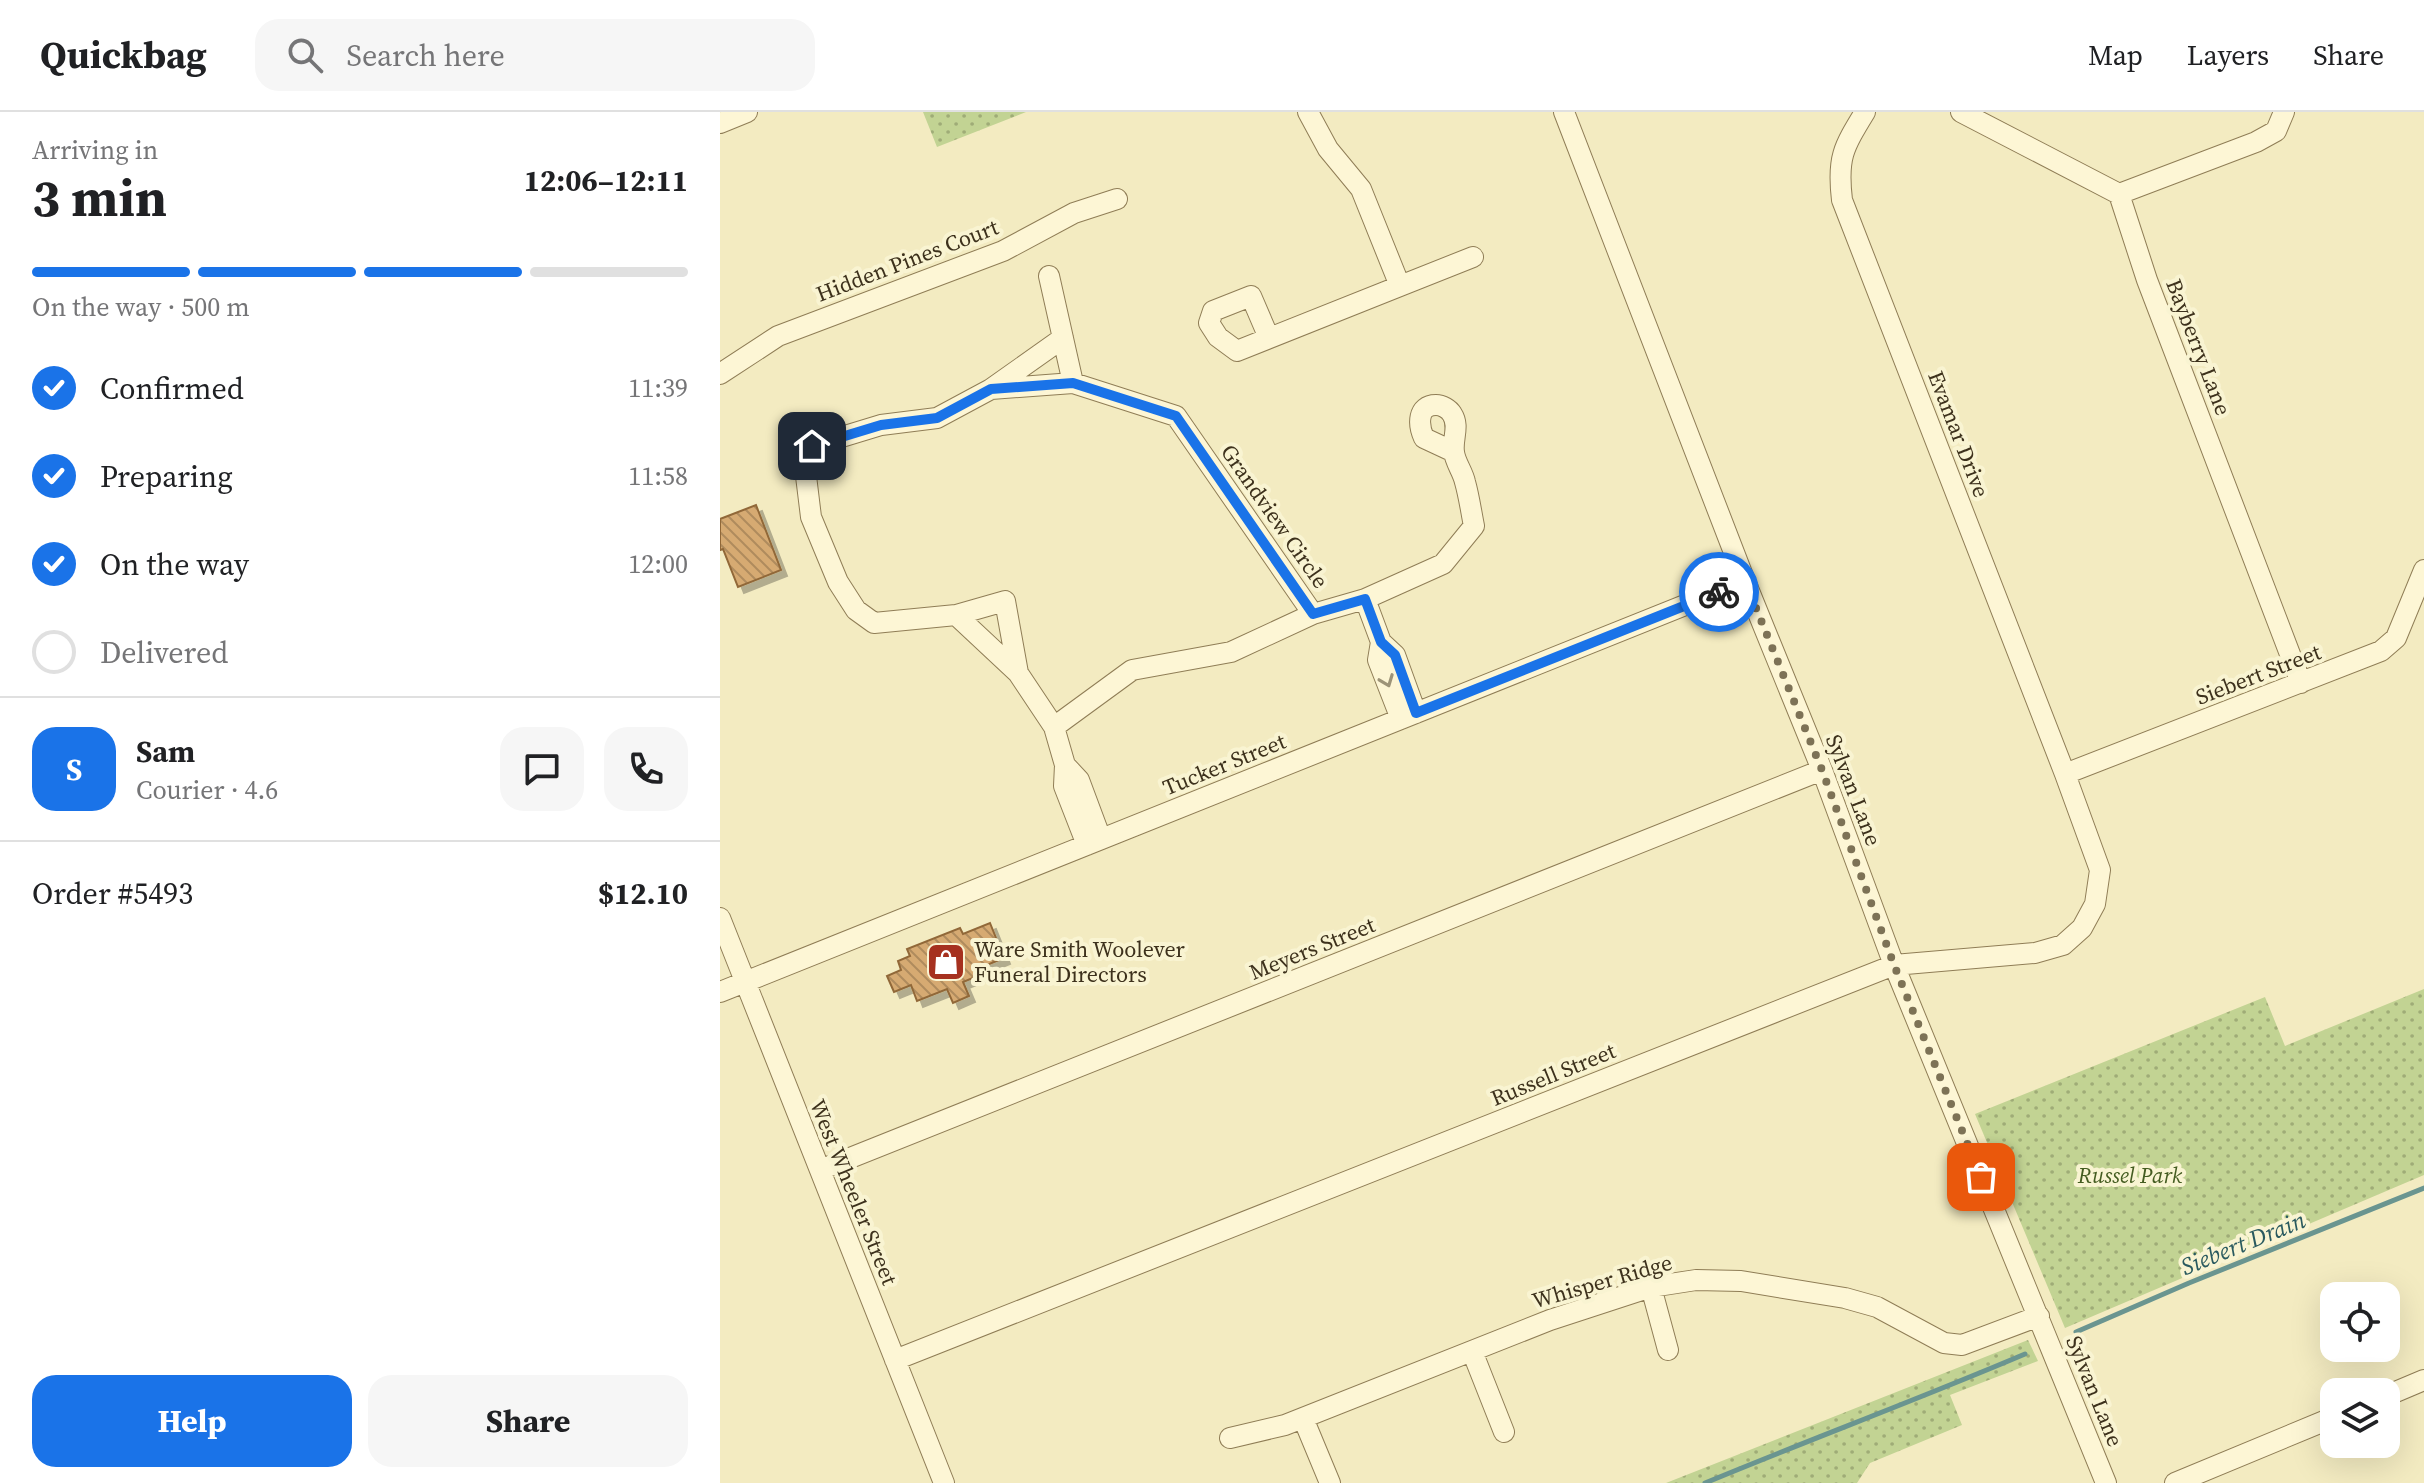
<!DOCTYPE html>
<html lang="en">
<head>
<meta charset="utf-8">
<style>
  body { margin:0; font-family:"Source Serif 4",serif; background:#f6f6f6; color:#202124; height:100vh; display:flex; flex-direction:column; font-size:30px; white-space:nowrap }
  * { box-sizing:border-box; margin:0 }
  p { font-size:26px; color:#757577 }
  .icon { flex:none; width:44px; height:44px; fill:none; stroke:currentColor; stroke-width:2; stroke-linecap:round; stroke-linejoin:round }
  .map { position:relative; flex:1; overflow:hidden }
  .details { display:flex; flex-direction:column; background:#fff; width:720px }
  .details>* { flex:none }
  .tools { position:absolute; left:1600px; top:1170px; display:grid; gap:16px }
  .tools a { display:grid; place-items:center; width:80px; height:80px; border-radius:16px; background:#fff; box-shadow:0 8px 32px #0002; font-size:40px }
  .pin { position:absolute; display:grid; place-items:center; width:68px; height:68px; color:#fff; margin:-34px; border-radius:16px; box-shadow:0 4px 12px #0006 }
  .courier { position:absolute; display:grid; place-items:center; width:80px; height:80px; margin:-40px; border:6px solid #1a73e8; border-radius:50%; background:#fff; color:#222; box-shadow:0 2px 10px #0007 }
  .summary em { font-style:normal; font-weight:700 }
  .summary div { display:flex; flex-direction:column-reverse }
  .summary { display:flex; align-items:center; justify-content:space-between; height:136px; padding:0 32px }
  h1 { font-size:52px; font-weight:700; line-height:60px }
  .bar { display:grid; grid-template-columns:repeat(4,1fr); gap:12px 8px; align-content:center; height:96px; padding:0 32px }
  .bar i { height:10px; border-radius:6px; background:#e0e0e0 }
  .bar .active { background:#1a73e8 }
  .bar p { grid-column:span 4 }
  .line { display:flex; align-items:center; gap:20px; padding:0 32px; border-top:2px solid #e0e0e0 }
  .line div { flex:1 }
  .round { display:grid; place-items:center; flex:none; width:84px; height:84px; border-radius:24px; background:#f6f6f6 }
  ol { padding:0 32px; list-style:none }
  li { display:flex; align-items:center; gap:24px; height:88px }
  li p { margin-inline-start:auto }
  li .icon { padding:8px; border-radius:50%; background:#1a73e8; color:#fff; stroke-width:4 }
  li:last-child { color:#757577 }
  li i { width:44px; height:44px; border:4px solid #e0e0e0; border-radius:50% }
  .button { display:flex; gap:16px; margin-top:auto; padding:16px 32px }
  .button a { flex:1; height:92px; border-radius:24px; background:#1a73e8; color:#fff; font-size:32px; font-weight:700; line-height:92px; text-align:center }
  .button a+a { background:#f6f6f6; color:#202124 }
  header { display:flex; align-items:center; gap:48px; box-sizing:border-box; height:112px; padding:0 40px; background:#fff; border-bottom:2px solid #e0e0e0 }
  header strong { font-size:38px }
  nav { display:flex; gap:44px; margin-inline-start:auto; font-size:28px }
  .search { width:560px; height:72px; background:#f6f6f6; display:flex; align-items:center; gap:20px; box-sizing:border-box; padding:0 28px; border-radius:24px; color:#757577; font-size:30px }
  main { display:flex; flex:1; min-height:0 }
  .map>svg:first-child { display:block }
</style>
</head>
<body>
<header>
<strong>Quickbag</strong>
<div class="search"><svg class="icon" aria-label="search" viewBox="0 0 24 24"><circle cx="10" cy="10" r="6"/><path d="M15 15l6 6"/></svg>Search here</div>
<nav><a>Map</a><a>Layers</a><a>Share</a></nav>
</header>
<main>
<section class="details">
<div class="summary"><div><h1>3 min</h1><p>Arriving in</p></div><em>12:06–12:11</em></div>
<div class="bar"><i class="active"></i><i class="active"></i><i class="active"></i><i></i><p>On the way · 500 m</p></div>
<ol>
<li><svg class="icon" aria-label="check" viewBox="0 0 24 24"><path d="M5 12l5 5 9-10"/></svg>Confirmed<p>11:39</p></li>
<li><svg class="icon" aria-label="check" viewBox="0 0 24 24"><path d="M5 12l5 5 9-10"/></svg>Preparing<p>11:58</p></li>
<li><svg class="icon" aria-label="check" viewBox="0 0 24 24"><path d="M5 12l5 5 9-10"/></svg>On the way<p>12:00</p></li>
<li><i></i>Delivered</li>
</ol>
<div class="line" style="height:144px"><b class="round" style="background:#1a73e8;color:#fff">S</b><div><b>Sam</b><p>Courier · 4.6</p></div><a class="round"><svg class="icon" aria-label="chat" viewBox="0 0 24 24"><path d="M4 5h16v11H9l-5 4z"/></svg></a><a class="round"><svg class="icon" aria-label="phone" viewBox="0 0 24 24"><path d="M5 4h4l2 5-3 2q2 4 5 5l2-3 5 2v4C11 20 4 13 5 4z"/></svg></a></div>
<div class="line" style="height:104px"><div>Order #5493</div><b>$12.10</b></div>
<div class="button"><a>Help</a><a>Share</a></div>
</section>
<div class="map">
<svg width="1704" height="1371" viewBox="0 0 1704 1371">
  <defs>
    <pattern id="grass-dots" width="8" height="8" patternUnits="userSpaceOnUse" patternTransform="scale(2)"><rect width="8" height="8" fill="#c2d393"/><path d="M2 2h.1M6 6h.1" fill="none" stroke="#9fac77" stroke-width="1.8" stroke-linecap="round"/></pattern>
    <pattern id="building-back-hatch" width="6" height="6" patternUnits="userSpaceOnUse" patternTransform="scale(2)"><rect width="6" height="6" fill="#d6aa72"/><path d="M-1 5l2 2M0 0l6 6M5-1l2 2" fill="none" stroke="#af8b5d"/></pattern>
    <filter id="shadow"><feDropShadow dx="6" dy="6" stdDeviation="0" flood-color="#0004"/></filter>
  </defs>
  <rect width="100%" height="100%" fill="#f3ebc1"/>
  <path fill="url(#grass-dots)" d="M 203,0 L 306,0 L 217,35 Z
    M 1704,877 L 1704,1063 L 1345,1216 L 1255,1002 L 1545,885 L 1565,934 Z
    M 1308,1228 L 1318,1249 L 1230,1283 L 1242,1313 L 1150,1351 L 1137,1371 L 946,1371 Z"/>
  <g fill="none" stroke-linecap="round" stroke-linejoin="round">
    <path stroke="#6a9590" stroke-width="5" d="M 1356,1220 L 1469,1171 L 1704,1076
      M 985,1371 C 1091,1327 1199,1287 1305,1242"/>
  </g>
  <path fill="url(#building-back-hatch)" stroke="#916839" stroke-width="2" filter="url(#shadow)" d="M 36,393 L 61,458 L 18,475 L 3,437 L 0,438 L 0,407 Z
    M 270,811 L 284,846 L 257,857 L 260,863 L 243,870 L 249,884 L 233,891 L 227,877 L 197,889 L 191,873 L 174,880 L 167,864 L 181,858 L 178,849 L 190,844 L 187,837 L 240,816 L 243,822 Z"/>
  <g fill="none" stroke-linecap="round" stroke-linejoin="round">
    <defs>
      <path id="minor" d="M 844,0 L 1025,469 L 1102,658 L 1174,853 L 1386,1371
        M 1241,0 L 1399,82 L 1427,168 L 1581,571
        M 0,11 L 27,0
        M 1399,82 L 1536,30 L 1556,19 L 1564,0
        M 329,164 L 353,271
        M 680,174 L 753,145
        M 549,226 L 531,184 L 493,199 L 489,211 L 498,225 L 517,239 L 680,174 L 641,77 L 608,37 L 588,0
        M 0,262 L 58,224 L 283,139 L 354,101 L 397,87
        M 271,277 L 343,226
        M 645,487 L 661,530 L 658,548 L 681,607
        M 236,503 L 285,489 L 298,561
        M 661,530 L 675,543 L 696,601
        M 334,615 L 412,558 L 511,540 L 593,502 L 645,487 L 723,452 L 754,414 C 751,399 749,384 745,370 C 743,360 735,350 734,340 C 732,327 740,314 732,302 C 729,297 722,293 716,293 C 697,293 698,313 704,326 L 734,340
        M 345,653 L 359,668 L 381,727
        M 1345,662 L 1661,539 L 1676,526 L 1704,458
        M 367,733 L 344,674 L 345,653 L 334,615 L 298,561 L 236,503 L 154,511 L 136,498 L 118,470 L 91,405 L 86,364 L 92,334 L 161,313 L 217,306 L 271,277 L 353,271 L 456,304 L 593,502
        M 0,806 L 224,1371
        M 0,880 L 1025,469
        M 100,1058 L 1102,658
        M 931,1175 L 948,1238
        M 752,1239 L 784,1320
        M 175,1248 L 1174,853 L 1315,841 L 1343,833 L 1362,816 L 1375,792 L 1380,758 L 1345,662 L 1122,88 C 1117,46 1123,36 1145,0
        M 1666,1284 L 1704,1268
        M 583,1306 L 610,1371
        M 510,1326 L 565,1313 L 830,1208 L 931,1175 L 976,1168 L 1021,1169 L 1125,1186 L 1157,1195 L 1224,1231 L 1242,1233 L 1319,1204
        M 1455,1371 L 1614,1305"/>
    </defs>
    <use href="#minor" stroke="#8f7d56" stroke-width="22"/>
    <use href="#minor" stroke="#fdf6d5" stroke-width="20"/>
  </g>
  <defs><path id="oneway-chevron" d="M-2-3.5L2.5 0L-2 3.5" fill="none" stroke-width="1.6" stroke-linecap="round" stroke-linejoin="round" transform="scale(2)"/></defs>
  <use stroke="#9d9478" href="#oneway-chevron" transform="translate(667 569) rotate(69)"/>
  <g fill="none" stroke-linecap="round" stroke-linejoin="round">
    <path stroke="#7d7256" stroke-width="8" stroke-dasharray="0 14.4" d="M 999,480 L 1025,469 L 1102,658 L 1174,853 L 1261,1065"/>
    <path stroke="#1a73e8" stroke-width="10" d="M 92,334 L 161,313 L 217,306 L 271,277 L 353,271 L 456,304 L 593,502 L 645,487 L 661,530 L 675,543 L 696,601 L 999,480"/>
  </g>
  <defs>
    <symbol id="shop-square" viewBox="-11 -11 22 22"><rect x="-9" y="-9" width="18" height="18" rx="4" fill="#a6311f" stroke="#f9f4d2"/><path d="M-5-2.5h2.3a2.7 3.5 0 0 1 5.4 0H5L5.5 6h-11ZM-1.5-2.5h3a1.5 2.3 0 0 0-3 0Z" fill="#fff"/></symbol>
  </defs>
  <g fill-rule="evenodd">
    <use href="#shop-square" x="204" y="828" width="44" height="44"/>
  </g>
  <g text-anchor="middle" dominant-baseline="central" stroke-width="8" stroke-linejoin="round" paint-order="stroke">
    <g font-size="22" fill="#3d311c" stroke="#f9f4d2">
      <text transform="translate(187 148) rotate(-21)">Hidden Pines Court</text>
      <text transform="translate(1479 235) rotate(69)">Bayberry Lane</text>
      <text transform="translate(1239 322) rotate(69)">Evamar Drive</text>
      <text transform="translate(555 404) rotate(55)">Grandview Circle</text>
      <text transform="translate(1538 562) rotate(-21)">Siebert Street</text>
      <text transform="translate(504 652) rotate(-22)">Tucker Street</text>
      <text transform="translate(1134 678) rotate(69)">Sylvan Lane</text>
      <text transform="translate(592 836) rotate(-22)">Meyers Street</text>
      <text transform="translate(833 962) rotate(-22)">Russell Street</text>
      <text transform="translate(134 1080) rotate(68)">West Wheeler Street</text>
      <text transform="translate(882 1169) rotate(-16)">Whisper Ridge</text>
      <text transform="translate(1375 1279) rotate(68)">Sylvan Lane</text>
    </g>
    <g font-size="22" fill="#3d311c" stroke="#f9f4d2" text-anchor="start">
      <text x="254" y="837">Ware Smith Woolever<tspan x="254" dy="25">Funeral Directors</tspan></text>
    </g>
    <g font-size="22" font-style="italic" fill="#445c20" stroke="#f9f4d2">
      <text x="1410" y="1063">Russel Park</text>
    </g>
    <g font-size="24" font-style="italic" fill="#2a5a5f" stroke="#f9f4d2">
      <text transform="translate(1523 1131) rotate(-22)">Siebert Drain</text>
    </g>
  </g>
</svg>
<div class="tools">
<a><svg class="icon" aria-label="locate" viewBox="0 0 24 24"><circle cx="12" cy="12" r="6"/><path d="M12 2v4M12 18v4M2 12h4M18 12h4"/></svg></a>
<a><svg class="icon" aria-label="layers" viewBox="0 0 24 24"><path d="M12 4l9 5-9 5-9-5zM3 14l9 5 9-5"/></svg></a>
</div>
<div class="pin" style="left:1261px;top:1065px;background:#ea580c"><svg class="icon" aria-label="bag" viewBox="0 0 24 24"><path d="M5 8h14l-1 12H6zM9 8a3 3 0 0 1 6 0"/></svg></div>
<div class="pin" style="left:92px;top:334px;background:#1f2937"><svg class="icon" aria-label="home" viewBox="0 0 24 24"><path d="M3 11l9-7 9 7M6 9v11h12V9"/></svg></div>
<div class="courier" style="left:999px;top:480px"><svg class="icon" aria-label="bike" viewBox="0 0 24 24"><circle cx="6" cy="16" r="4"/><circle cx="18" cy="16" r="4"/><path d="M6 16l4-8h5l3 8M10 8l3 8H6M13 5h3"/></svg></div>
</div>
</main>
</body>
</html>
